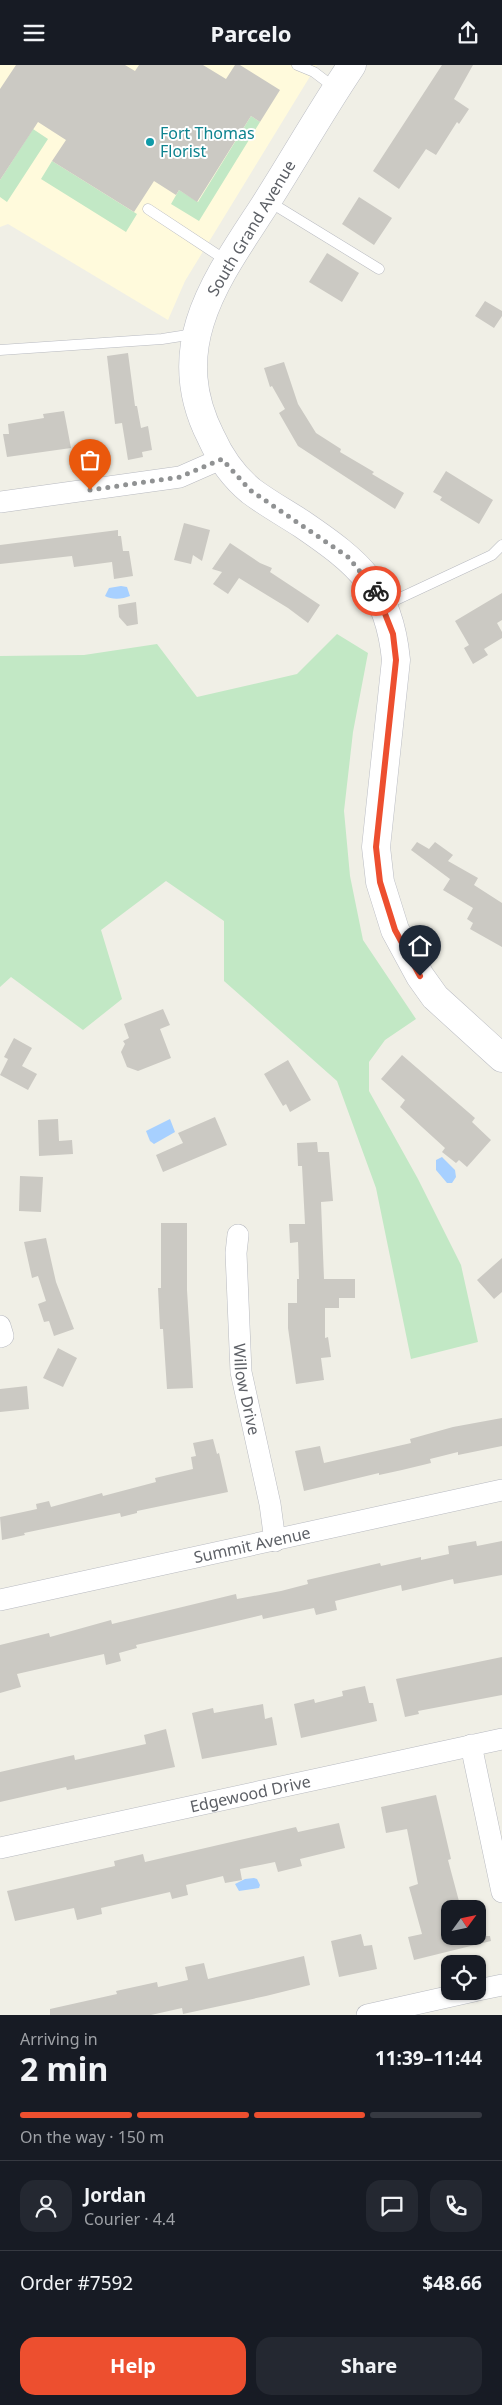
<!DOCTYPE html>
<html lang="en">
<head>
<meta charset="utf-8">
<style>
  body { margin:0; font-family:"Noto Sans",sans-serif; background:#242831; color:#f1f3f6; height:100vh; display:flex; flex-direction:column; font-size:19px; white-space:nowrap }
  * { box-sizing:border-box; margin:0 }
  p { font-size:16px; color:#9ea1a6 }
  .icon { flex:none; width:28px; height:28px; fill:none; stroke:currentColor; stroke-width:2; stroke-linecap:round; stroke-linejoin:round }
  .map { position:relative; height:1950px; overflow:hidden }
  .details { display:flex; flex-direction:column; background:#171b24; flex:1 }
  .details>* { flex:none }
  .needle { width:32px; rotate:57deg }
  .tools { position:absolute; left:441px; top:1835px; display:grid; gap:10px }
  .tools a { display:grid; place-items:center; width:45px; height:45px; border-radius:10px; background:#171b24; box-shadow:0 1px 4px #0004; font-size:25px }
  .pin { position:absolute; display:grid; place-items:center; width:42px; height:42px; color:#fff; margin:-51px -21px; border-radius:50% 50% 50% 0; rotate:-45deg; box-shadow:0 0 5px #0007 }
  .pin .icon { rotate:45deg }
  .courier { position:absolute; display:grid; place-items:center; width:50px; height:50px; margin:-25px; border:4px solid #ed4f2f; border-radius:50%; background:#fff; color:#222; box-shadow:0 1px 6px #0007 }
  .overview em { font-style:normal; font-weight:700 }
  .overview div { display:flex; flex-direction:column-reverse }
  .overview { display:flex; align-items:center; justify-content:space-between; height:85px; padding:0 20px }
  h1 { font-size:32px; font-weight:700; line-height:38px }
  .bar { display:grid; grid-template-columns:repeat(4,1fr); gap:8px 5px; align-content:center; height:60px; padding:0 20px }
  .bar i { height:6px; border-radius:4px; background:#363941 }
  .bar .current { background:#ed4f2f }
  .bar p { grid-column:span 4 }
  .line { display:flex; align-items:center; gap:12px; padding:0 20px; border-top:1px solid #363941 }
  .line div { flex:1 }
  .round { display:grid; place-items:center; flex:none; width:52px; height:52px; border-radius:15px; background:#242831 }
  .button { display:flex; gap:10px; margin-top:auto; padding:10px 20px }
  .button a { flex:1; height:58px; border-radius:15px; background:#ed4f2f; color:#fff; font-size:20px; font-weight:700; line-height:58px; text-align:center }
  .button a+a { background:#242831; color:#f1f3f6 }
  header { display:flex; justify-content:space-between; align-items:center; height:65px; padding:0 20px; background:#171b24; font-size:22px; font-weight:700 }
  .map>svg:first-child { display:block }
</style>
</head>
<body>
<header><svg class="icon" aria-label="menu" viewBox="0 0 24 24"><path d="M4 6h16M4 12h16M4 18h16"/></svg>Parcelo<svg class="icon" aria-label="share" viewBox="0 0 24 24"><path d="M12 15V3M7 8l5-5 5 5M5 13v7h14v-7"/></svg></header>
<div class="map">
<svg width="502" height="1950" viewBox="0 0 502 1950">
  <rect width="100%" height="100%" fill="#f0efe6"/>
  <path fill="#fffadc" d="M 0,0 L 317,0 L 185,216 L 168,255 L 8,159 L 0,162 Z"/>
  <path fill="#c2e8c5" d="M 251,51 L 260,57 L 199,156 L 171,139 L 179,125 L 198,137 Z
    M 33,64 L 48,74 L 7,137 L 0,132 L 0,115 Z
    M 52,96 L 137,149 L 126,167 L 41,114 Z
    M 337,569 L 368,588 L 353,667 L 344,746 L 350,811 L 363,875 L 416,954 L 385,975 L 369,997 L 369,1026 L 418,1114 L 461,1200 L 478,1277 L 411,1294 L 376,1123 L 337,1016 L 224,916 L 224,856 L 166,816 L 101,865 L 122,934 L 83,965 L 11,912 L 0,922 L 0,591 L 84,590 L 157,579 L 197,632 L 297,609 Z"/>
  <path fill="#a7d0ff" d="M 121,521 L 127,522 L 130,531 C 123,534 112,535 105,531 L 109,523 Z
    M 170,1054 L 175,1067 L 154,1079 L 150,1076 L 146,1066 Z
    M 442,1092 L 455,1105 L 456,1112 L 452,1118 L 447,1118 L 436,1105 L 436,1095 Z
    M 254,1813 L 257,1814 L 260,1820 L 259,1823 L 239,1826 L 235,1819 L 245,1814 Z"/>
  <path fill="#cbc9c3" d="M 16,0 L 125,0 L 135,6 L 139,0 L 203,0 L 226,14 L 235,0 L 240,0 L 280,25 L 260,57 L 251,51 L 197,137 L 179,125 L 176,130 L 154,116 L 134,147 L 52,96 L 66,75 L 38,57 L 0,115 L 0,24 Z
    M 442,0 L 473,0 L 454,34 L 469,44 L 459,59 L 457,57 L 436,90 L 426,84 L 399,124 L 373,106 Z
    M 359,132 L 392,153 L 374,180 L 342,159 Z
    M 327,188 L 359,208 L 342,237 L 309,217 Z
    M 485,236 L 502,246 L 502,251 L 494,263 L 475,251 Z
    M 128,288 L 135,341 L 137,341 L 141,363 L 148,361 L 152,385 L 142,387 L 143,392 L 128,395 L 122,358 L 115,359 L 107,291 Z
    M 284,297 L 298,339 L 316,368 L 341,384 L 340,387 L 374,407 L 372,409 L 404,428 L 395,444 L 298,381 L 279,348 L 285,344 L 272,321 L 270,322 L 264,303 Z
    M 64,346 L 71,383 L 7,392 L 3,369 L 9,369 L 8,359 L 44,353 L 43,349 Z
    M 446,406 L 493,435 L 479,459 L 440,435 L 442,432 L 433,427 Z
    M 184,458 L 210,465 L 202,496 L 193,490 L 191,499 L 174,495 Z
    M 118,465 L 118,471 L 121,471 L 123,486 L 129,486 L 133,511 L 114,514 L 112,497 L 74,502 L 72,491 L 0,499 L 0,480 Z
    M 230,478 L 260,498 L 272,503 L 270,507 L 320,540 L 308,558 L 288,543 L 239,513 L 228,529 L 213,519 L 222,507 L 212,504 Z
    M 502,528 L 502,555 L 497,558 L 502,567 L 502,573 L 484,584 L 488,590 L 473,599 L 464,583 L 469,580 L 455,556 Z
    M 136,537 L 138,559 L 127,561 L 119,552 L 118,540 Z
    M 417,777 L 429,784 L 435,777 L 453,790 L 448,796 L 478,813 L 474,820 L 502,838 L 502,882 L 470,864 L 473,858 L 467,854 L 473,843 L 443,825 L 450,814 L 411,785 Z
    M 163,944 L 170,960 L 160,964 L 171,993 L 138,1006 L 127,1002 L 121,987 L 125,979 L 123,976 L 129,973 L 124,959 Z
    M 14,973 L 32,983 L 22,1001 L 37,1009 L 28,1025 L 0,1010 L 8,994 L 4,992 Z
    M 402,990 L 475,1053 L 472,1057 L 491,1075 L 467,1102 L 459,1095 L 456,1098 L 442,1087 L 445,1083 L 400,1042 L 405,1035 L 381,1014 Z
    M 288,995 L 311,1035 L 290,1047 L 286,1039 L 283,1041 L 264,1009 Z
    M 215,1052 L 227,1080 L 163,1107 L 156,1090 L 183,1078 L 178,1068 Z
    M 58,1054 L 59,1076 L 72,1075 L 73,1089 L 39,1091 L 38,1055 Z
    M 317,1077 L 318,1087 L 329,1087 L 333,1136 L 321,1137 L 324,1214 L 355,1214 L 355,1233 L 339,1233 L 339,1243 L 325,1243 L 325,1273 L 328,1272 L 331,1292 L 321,1293 L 324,1315 L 296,1319 L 288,1263 L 288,1238 L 297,1238 L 297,1214 L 299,1214 L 298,1177 L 290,1178 L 289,1159 L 305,1159 L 302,1101 L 298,1101 L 297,1078 Z
    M 20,1111 L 43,1112 L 41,1147 L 19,1146 Z
    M 161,1158 L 187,1158 L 187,1225 L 193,1323 L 167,1324 L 163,1264 L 160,1264 L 158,1223 L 161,1223 Z
    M 46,1173 L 56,1217 L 74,1264 L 54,1271 L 49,1256 L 44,1257 L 38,1239 L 46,1236 L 38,1211 L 32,1213 L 24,1177 Z
    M 502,1193 L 502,1227 L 494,1234 L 477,1215 Z
    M 58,1283 L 77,1293 L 63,1322 L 43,1313 Z
    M 27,1321 L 29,1344 L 0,1347 L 0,1324 Z
    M 502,1353 L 502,1381 L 458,1390 L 458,1387 L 430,1394 L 431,1398 L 402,1405 L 379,1410 L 379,1408 L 304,1426 L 295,1386 L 320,1381 L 324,1398 L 411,1378 L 410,1374 L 453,1362 Z
    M 213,1374 L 217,1389 L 219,1388 L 228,1427 L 137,1446 L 137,1448 L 121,1452 L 120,1448 L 24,1468 L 25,1470 L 2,1475 L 0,1452 L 37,1444 L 36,1439 L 49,1436 L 51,1442 L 102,1428 L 103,1431 L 156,1417 L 155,1413 L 193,1404 L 191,1392 L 196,1391 L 193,1378 Z
    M 476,1476 L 477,1481 L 502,1476 L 502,1510 L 454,1519 L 453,1514 L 402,1526 L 401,1520 L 335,1536 L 337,1545 L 316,1550 L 314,1543 L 263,1554 L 262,1550 L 136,1580 L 137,1583 L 119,1588 L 121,1596 L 106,1600 L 104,1589 L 17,1609 L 21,1622 L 0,1628 L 0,1580 L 49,1568 L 50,1572 L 111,1555 L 112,1559 L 236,1529 L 237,1534 L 281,1526 L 308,1519 L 307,1515 L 380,1498 L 381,1501 L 421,1492 L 421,1495 L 449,1489 L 448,1481 Z
    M 502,1592 L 502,1630 L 418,1646 L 419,1649 L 405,1652 L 396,1614 Z
    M 365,1621 L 369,1638 L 373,1638 L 377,1656 L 301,1673 L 294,1639 L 314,1634 L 315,1638 L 343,1631 L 342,1626 Z
    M 263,1639 L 265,1654 L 272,1652 L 277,1680 L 202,1694 L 192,1648 L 213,1643 L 214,1648 Z
    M 166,1664 L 175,1702 L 67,1725 L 66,1722 L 0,1737 L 0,1707 L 74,1690 L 75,1695 L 146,1679 L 144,1670 Z
    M 436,1730 L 451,1794 L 448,1795 L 460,1840 L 450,1842 L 450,1871 L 490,1871 L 491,1876 L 414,1895 L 408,1872 L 422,1869 L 409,1822 L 418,1819 L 407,1764 L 386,1768 L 381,1742 Z
    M 339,1758 L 345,1783 L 300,1794 L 302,1801 L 278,1807 L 275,1797 L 240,1804 L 242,1815 L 225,1818 L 223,1811 L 186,1820 L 188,1830 L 172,1834 L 170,1827 L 101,1843 L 102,1849 L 77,1855 L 74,1843 L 15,1856 L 7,1826 L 115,1801 L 114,1796 L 143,1789 L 145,1797 L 296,1762 L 298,1767 Z
    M 361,1869 L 364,1881 L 372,1880 L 377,1904 L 339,1912 L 331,1876 Z
    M 304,1891 L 310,1920 L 266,1931 L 183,1949 L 182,1943 L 151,1950 L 50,1950 L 50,1944 L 117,1929 L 116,1926 L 157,1917 L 158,1922 L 188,1915 L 185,1902 L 204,1898 L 208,1914 Z"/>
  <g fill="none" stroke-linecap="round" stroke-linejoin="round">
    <defs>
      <path id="lane" d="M 297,0 L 314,7 L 335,23
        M 268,136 L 379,204
        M 148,144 L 227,196
        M 0,285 L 162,274 L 194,269
        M 385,540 L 492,490 L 502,480"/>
      <g id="street">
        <path d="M 0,437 L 180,412 L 221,394"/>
        <path id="s1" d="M 238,1170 L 236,1188 L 241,1307 L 270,1439 L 275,1476"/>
        <path d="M 0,1261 L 3,1271 L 0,1272"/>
        <path id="s2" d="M 0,1535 L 502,1425"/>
        <path d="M 471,1680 L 502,1827"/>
        <path id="s3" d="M 0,1783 L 502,1674"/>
        <path d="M 478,1925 L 502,1920"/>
        <path d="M 367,1950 L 474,1926"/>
      </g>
      <path id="secondary" d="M 352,0 C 321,46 294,94 264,141 C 216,215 165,282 211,372 C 220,392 234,412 251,426 C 267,438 285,448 302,459 C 359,498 389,522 396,595 L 376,782 L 380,817 L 395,865 L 420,911 L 435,932 L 502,993"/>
    </defs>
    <use href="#lane" stroke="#b8bac0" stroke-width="11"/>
    <use href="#street" stroke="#b8bac0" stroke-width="22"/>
    <use href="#secondary" stroke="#bbbdc4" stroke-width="29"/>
    <use href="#lane" stroke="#fff" stroke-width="10"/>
    <use href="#street" stroke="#fff" stroke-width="21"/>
    <use href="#secondary" stroke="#fff" stroke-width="28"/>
  </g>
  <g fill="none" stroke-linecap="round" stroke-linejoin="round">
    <path stroke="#909293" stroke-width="5" stroke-dasharray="0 9" d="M 90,425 L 180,412 L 222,394 L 250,425 L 348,492 L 376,526"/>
    <path stroke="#ed4f2f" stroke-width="6" d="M 376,526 L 393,569 L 396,595 L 376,782 L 380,817 L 395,865 L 420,911"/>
  </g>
  <circle fill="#0f9aa8" stroke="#fff" stroke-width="2" cx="150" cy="77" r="5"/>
  <g text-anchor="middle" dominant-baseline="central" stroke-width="4" stroke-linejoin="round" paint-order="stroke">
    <g font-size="16" fill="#0d838f" stroke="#fff" text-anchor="start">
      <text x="160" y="68">Fort Thomas<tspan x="160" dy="18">Florist</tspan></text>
    </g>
    <g font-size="16" fill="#5d6066" stroke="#fff">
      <text transform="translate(251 163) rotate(-59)">South Grand Avenue</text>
      <text stroke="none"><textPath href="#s1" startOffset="155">Willow Drive</textPath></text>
      <text stroke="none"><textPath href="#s2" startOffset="258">Summit Avenue</textPath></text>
      <text stroke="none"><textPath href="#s3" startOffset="256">Edgewood Drive</textPath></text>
    </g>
  </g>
</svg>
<div class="tools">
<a><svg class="needle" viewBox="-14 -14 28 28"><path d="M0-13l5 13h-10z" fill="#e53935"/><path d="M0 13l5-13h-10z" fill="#9ea1a6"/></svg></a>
<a><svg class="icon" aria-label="locate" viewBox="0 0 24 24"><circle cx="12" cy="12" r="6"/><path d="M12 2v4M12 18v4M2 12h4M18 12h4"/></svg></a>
</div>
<div class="pin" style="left:90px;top:425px;background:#ea580c"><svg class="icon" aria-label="bag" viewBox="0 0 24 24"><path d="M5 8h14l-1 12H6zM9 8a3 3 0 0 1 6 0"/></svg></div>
<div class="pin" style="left:420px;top:911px;background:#1f2937"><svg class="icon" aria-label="home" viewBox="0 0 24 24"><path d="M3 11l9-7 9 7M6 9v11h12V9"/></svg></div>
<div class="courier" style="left:376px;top:526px"><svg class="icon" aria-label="bike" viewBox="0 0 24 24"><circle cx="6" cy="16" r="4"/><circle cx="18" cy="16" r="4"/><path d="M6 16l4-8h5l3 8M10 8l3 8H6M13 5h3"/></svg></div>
</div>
<section class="details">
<div class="overview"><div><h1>2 min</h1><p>Arriving in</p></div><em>11:39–11:44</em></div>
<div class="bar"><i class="current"></i><i class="current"></i><i class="current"></i><i></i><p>On the way · 150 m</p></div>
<div class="line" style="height:90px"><a class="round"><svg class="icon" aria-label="person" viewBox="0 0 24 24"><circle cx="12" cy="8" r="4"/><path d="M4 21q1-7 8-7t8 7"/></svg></a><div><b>Jordan</b><p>Courier · 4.4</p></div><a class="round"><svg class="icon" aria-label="chat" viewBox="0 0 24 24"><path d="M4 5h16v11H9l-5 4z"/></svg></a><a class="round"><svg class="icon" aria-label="phone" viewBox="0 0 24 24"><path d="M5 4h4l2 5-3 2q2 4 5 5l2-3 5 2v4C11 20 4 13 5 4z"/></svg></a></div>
<div class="line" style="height:65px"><div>Order #7592</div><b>$48.66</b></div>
<div class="button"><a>Help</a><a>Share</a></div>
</section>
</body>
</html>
